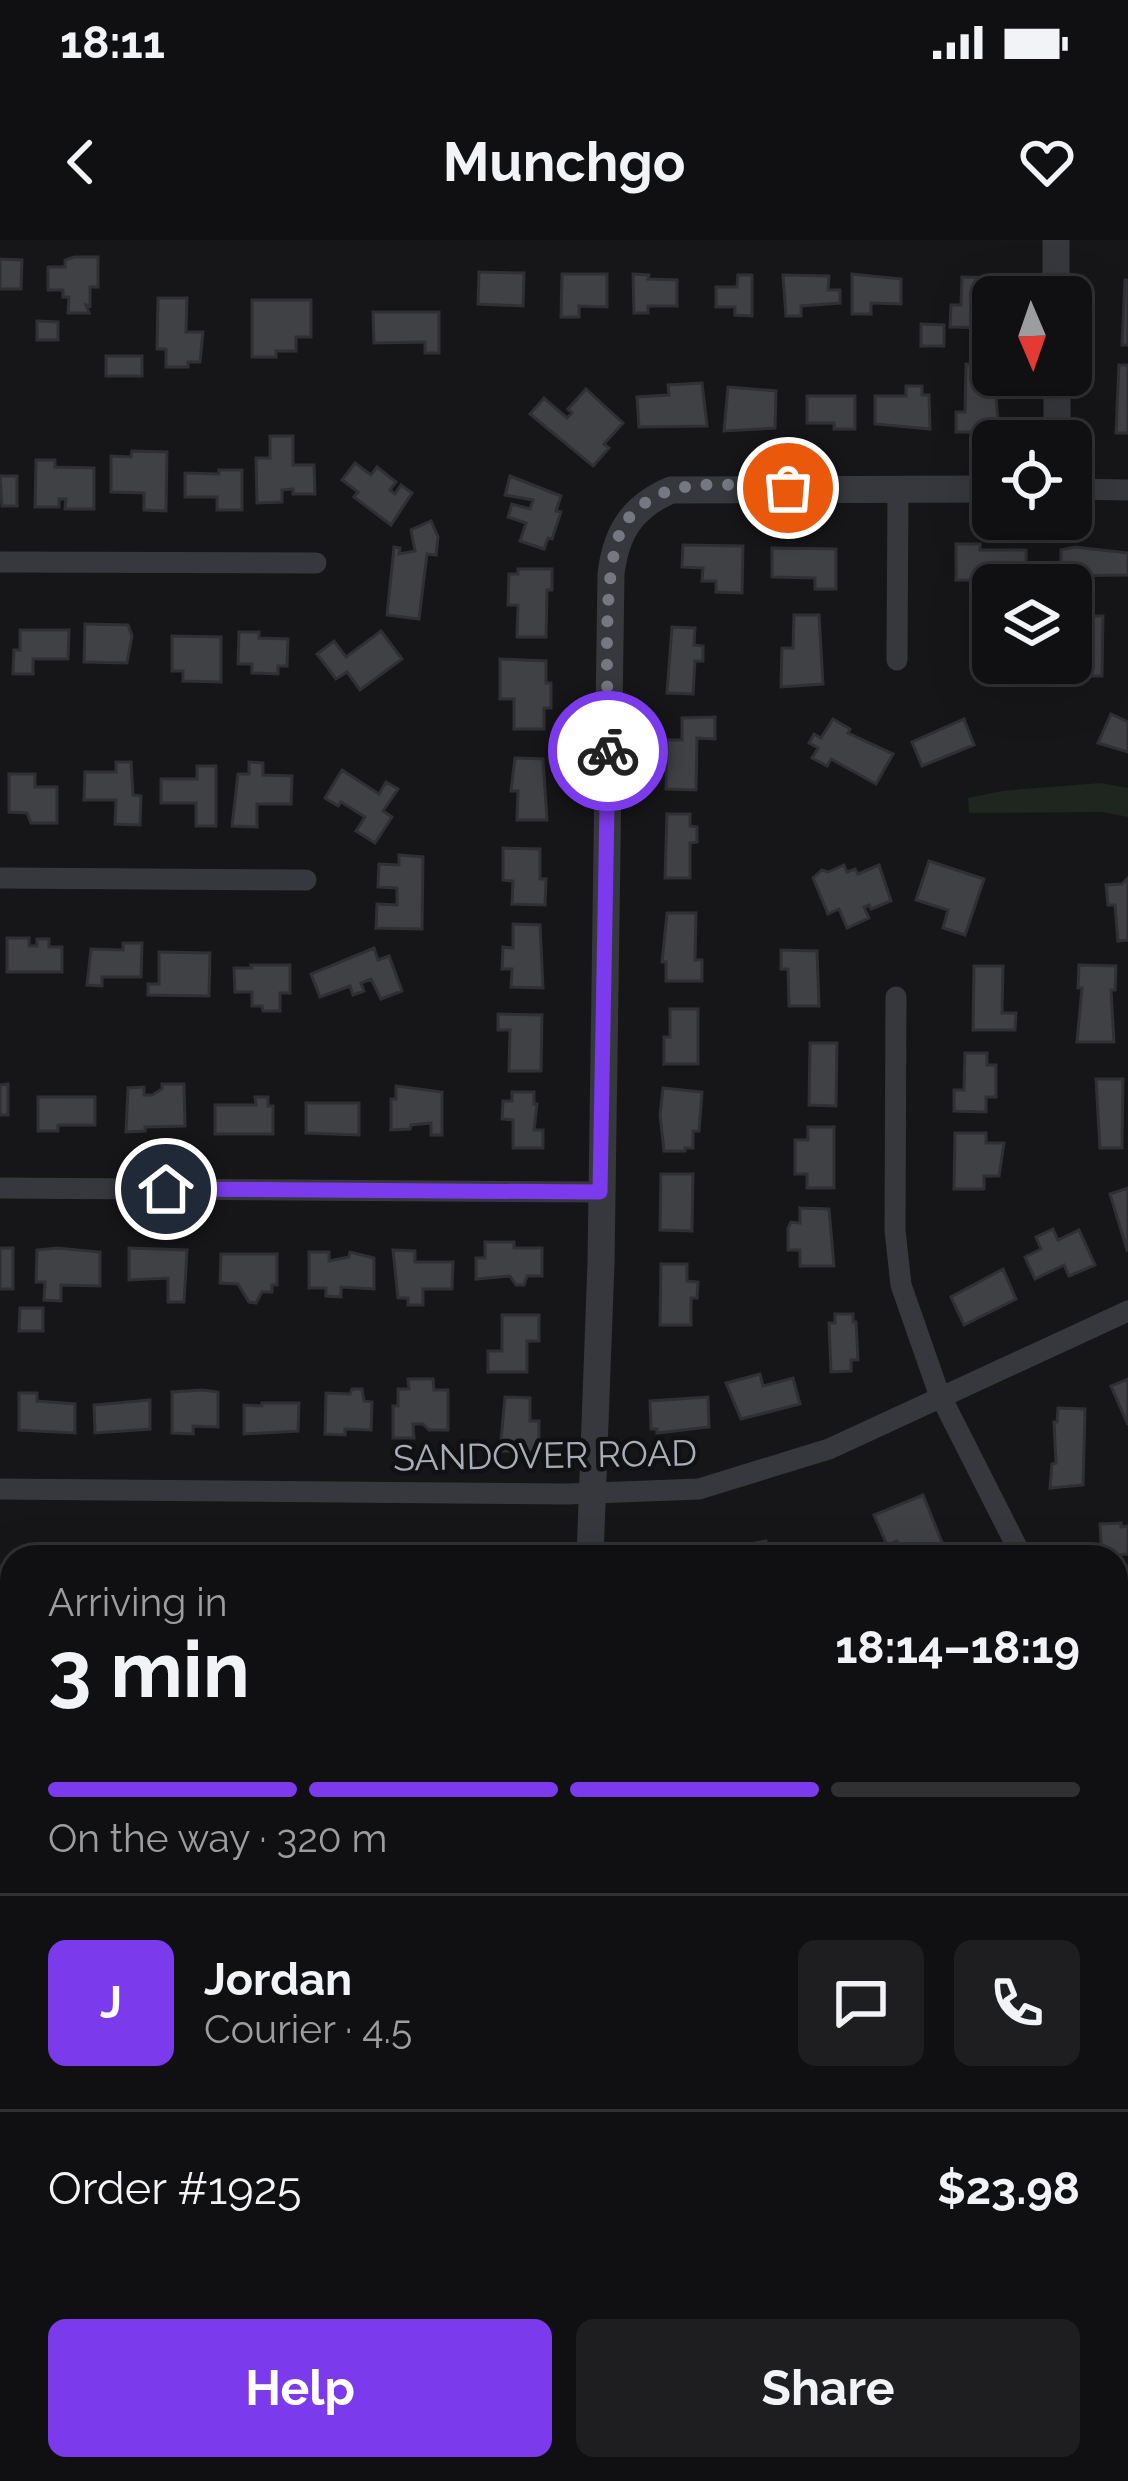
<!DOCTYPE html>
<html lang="en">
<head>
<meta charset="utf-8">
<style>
  body { margin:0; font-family:Raleway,sans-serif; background:#1e1e20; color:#f1f3f6; height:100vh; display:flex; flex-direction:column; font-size:45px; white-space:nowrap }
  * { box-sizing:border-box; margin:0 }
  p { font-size:39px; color:#9c9d9f }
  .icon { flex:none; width:66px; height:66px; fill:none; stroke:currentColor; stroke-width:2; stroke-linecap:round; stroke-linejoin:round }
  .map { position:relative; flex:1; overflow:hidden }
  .details { position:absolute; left:0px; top:1305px; width:1128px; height:936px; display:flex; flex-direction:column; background:#101012; border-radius:36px 36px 0 0; box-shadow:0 12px 48px #0002,0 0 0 3px #303032 }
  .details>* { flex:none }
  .needle { width:78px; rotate:178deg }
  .buttons { position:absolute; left:972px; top:36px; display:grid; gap:24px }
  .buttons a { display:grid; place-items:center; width:120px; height:120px; border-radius:18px; background:#101012; box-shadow:0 12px 48px #0002,0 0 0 3px #303032; font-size:60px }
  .pin { position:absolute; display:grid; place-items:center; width:102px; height:102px; color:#fff; margin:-51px; border:6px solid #fff; border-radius:50%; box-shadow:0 3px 12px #0007 }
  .courier { position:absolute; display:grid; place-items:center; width:120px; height:120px; margin:-60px; border:9px solid #7c3aed; border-radius:50%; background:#fff; color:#222; box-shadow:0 3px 15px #0007 }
  .headline em { font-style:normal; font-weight:700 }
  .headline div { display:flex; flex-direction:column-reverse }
  .headline { display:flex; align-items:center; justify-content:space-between; height:204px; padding:0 48px }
  h1 { font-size:78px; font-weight:700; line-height:90px }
  .bar { display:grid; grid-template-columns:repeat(4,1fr); gap:18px 12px; align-content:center; height:144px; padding:0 48px }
  .bar i { height:15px; border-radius:9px; background:#303032 }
  .bar .on { background:#7c3aed }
  .bar p { grid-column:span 4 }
  .line { display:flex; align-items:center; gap:30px; padding:0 48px; border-top:3px solid #303032 }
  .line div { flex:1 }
  .round { display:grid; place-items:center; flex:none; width:126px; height:126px; border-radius:18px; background:#1e1e20 }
  .action { display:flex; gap:24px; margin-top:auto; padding:24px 48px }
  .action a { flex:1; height:138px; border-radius:18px; background:#7c3aed; color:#fff; font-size:48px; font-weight:700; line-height:138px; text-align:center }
  .action a+a { background:#1e1e20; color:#f1f3f6 }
  .status { display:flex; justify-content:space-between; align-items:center; height:84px; padding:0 60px; background:#101012; direction:ltr }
  .status svg { height:33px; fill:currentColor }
  header { display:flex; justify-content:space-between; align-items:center; height:156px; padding:0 48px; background:#101012; font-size:54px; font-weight:700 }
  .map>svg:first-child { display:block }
</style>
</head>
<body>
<div class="status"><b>18:11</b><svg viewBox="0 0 49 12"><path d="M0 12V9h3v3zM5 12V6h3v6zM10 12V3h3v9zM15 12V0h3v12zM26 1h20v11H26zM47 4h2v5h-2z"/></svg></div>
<header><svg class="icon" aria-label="back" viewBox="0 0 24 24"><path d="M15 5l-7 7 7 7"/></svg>Munchgo<svg class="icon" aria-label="heart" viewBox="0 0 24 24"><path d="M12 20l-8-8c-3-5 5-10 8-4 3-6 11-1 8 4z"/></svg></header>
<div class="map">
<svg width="1128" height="2241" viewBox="0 0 1128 2241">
  <rect width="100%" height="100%" fill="#161618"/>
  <path fill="#1e261f" d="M 1100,543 L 1128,548 L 1128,577 L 1102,572 L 969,573 L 968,558 L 1002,551 Z
    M 0,1400 L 12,1400 L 12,1970 L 0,1938 Z
    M 65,2229 L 593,2229 L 597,2241 L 64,2241 Z"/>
  <path fill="#404145" stroke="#303034" stroke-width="3" d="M 74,17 L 98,17 L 98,47 L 90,47 L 90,66 L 86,65 L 89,73 L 68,73 L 69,57 L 63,57 L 63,50 L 48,50 L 48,27 L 65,27 L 65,20 Z
    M 0,19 L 22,20 L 21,49 L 0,49 Z
    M 479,32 L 524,33 L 523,66 L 478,64 Z
    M 562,34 L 607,34 L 607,67 L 579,66 L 579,77 L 561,77 Z
    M 633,34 L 649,35 L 648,39 L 677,40 L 677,66 L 648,66 L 648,73 L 634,73 Z
    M 852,34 L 901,39 L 901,64 L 871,63 L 871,74 L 852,74 Z
    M 738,35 L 752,35 L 752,76 L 735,75 L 735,67 L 716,67 L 716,47 L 737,47 Z
    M 783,35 L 829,36 L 828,50 L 840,50 L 840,63 L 801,66 L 801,76 L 786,76 Z
    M 962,37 L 997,38 L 993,88 L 950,87 L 951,65 L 961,65 Z
    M 1125,40 L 1128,40 L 1128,105 L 1122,105 Z
    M 158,58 L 187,58 L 186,92 L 203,92 L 200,122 L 188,122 L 188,127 L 166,127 L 166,109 L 157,109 Z
    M 252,60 L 311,60 L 311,97 L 296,97 L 296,111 L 276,111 L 276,117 L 252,117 Z
    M 373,72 L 439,72 L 439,113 L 425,113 L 425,102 L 374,103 Z
    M 37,81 L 58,82 L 58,100 L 37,100 Z
    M 921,84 L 944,85 L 944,106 L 921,106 Z
    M 106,116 L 142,116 L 142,136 L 106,136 Z
    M 966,124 L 993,124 L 999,192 L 956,192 L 956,172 L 965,172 Z
    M 1119,125 L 1128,125 L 1128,193 L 1116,193 Z
    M 702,143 L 707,186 L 639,187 L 637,157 L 669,155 L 668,145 Z
    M 906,146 L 922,146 L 922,155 L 929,155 L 930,189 L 875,184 L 875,156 L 906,156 Z
    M 728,147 L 776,151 L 775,188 L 724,191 Z
    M 586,149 L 623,183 L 604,204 L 609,208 L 593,226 L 530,174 L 544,158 L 567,178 L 572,173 L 568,169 Z
    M 807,156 L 855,156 L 855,189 L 834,189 L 834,183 L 807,183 Z
    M 270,196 L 293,196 L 293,225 L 314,225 L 315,254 L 293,254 L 293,249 L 282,250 L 282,262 L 257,263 L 256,218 L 270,218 Z
    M 132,211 L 167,212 L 166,271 L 144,270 L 144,253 L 111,252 L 111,216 L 131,217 Z
    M 36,220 L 55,220 L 55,227 L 94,228 L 94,269 L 65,269 L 66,259 L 59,259 L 59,267 L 35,267 Z
    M 355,223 L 371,235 L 377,227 L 396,242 L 390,250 L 395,254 L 401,245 L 412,253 L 391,285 L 354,257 L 358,252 L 342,240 Z
    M 219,230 L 242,230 L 242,270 L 217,270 L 217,257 L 185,257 L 185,233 L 219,234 Z
    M 0,236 L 17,236 L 17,266 L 2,266 Z
    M 510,236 L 561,256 L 556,271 L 561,272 L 552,299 L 548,298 L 544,309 L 520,301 L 526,283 L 508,277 L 512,264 L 530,269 L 533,260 L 505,255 Z
    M 431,281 L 438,297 L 436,315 L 427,314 L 419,379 L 387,375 L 394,307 L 400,308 L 399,314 L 415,311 L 411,290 Z
    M 956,304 L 980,304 L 980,310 L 1026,310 L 1026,341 L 956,340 Z
    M 683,305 L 743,306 L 742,353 L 716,352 L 716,341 L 702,341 L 703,328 L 682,327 Z
    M 1075,307 L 1128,313 L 1128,335 L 1061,336 L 1061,310 Z
    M 772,308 L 836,309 L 836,349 L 815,349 L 815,338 L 772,337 Z
    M 518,329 L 552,329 L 552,350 L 547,350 L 546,397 L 517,397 L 518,365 L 508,365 L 509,334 L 518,334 Z
    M 980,369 L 993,370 L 993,419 L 986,419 L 987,404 L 978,404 Z
    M 794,375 L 819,375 L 823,444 L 781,447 L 782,408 L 793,408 Z
    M 1074,376 L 1103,376 L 1102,436 L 1076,436 Z
    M 85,384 L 128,385 L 132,396 L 127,423 L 84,422 Z
    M 672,387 L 695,388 L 694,405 L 703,406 L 703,421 L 695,421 L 693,454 L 667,453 Z
    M 20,390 L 69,390 L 68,419 L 33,419 L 33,434 L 13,434 L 14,410 L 20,410 Z
    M 381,391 L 402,419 L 360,450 L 347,432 L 336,439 L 317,414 L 334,401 L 346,417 Z
    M 239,392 L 259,392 L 259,398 L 288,399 L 287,426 L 278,426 L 278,434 L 252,433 L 252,424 L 238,424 Z
    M 172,396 L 221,397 L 221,442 L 183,441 L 183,431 L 172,431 Z
    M 500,419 L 546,421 L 546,443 L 551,443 L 551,468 L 544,468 L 544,489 L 514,489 L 514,459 L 500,459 Z
    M 1111,474 L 1128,482 L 1128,512 L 1098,503 Z
    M 715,477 L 715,499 L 697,498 L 696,550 L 666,549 L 667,500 L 682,500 L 682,478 Z
    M 833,479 L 850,489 L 848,493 L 893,514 L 876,544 L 831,519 L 827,526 L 812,518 L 818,508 L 809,503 L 814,494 L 821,498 Z
    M 964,479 L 974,505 L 922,526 L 912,502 Z
    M 515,518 L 543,519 L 547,580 L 517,580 L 518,551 L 511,551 Z
    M 116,522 L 131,522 L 133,555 L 141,556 L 140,585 L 115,584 L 116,560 L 84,560 L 85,532 L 116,532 Z
    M 249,522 L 263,523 L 263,535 L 292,536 L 291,564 L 257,564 L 257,587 L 232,586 L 238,534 L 249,534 Z
    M 197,526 L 216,526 L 216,586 L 196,586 L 196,563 L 161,563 L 161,539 L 197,539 Z
    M 342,530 L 379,554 L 386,542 L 398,549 L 383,571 L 392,577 L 375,603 L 356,591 L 365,577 L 341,562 L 338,566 L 325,558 Z
    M 9,534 L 35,534 L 35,547 L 57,547 L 57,583 L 31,583 L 27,573 L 9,572 Z
    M 667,574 L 690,574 L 690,586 L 697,587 L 697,602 L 690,603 L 690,638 L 665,638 Z
    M 503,608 L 540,609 L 540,639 L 546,639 L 545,665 L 512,664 L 513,641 L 503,640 Z
    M 399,615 L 423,617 L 422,689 L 376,688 L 377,664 L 397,665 L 397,648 L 378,647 L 379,624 L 399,625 Z
    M 929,621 L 984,639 L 965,695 L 943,688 L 948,670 L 916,660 Z
    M 844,625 L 847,632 L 855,629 L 858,634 L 879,625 L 891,661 L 871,669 L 869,665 L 864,667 L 869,678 L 847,688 L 839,669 L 828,674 L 813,638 L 822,630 L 828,632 Z
    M 1128,638 L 1128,700 L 1118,701 L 1115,665 L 1108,665 L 1106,645 L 1122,644 Z
    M 667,673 L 696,673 L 695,720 L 702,720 L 702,741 L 666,741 L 666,722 L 662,722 Z
    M 513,684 L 540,685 L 543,748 L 511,747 L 512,729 L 502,729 L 503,707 L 513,708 Z
    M 7,698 L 29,698 L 29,706 L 37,706 L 37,699 L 49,699 L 49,707 L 62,707 L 62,732 L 7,732 Z
    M 123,703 L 142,703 L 141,737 L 102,737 L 102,746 L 87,745 L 91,709 L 123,710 Z
    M 374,708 L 378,720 L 389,716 L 402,751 L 381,759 L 371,739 L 361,743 L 364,751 L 353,755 L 350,746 L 320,757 L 311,734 Z
    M 781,710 L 817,711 L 819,766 L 789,766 L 788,729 L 781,729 Z
    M 159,712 L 210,713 L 209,756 L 148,755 L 148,744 L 159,744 Z
    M 251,725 L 290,725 L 290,753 L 280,753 L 280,771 L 263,771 L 262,766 L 252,766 L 252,752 L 235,752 L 234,728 L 252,728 Z
    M 1079,725 L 1116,726 L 1115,750 L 1111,750 L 1114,802 L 1077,802 L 1082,748 L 1078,748 Z
    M 974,726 L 1003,726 L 1002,773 L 1016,773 L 1015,790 L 973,790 Z
    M 670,769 L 698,769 L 698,824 L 664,824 L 664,797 L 670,797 Z
    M 498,774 L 542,775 L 541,831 L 509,831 L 510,790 L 498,790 Z
    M 810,803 L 837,803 L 836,866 L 809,865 Z
    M 965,813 L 987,813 L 987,825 L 996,825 L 996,857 L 986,857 L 986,872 L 954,871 L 954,850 L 964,850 Z
    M 1096,839 L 1123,839 L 1122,908 L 1100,908 Z
    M 8,844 L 8,875 L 0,875 L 0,845 Z
    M 162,844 L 184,844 L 185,886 L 145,887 L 145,891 L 126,892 L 128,848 L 144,847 L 144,855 L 152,855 L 162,849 Z
    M 396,846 L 442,852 L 442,895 L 431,895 L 431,883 L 411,885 L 410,889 L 391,890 L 391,859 L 396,859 Z
    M 663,848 L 702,852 L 699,891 L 693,891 L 693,908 L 685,908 L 685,911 L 664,911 L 660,875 Z
    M 512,852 L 534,852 L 534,864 L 537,864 L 534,890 L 543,890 L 543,908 L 513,908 L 513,880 L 502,879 L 503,861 L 512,861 Z
    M 38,857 L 95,857 L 95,885 L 58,885 L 58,891 L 38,891 Z
    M 255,857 L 268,857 L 268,866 L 273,866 L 273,894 L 215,894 L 215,865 L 256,865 Z
    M 306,863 L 359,863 L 359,895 L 306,893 Z
    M 808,887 L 834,887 L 834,948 L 807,948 L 807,934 L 795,934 L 795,900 L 808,900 Z
    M 955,893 L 986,893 L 986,903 L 1004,903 L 999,936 L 984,936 L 984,949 L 954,949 Z
    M 661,934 L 693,934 L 692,991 L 660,990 Z
    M 1128,948 L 1128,1009 L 1127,1010 L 1110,954 Z
    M 800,968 L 829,969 L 834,1026 L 800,1026 L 800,1010 L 788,1010 L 788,988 L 791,982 L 800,983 Z
    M 1053,989 L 1058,1000 L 1079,990 L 1095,1025 L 1069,1036 L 1064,1025 L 1035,1039 L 1025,1017 L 1041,1009 L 1036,997 Z
    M 485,1002 L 514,1002 L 514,1008 L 542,1008 L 542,1036 L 527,1036 L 524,1045 L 516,1045 L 510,1036 L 476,1039 L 476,1018 L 485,1018 Z
    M 0,1008 L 13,1008 L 13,1049 L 0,1049 Z
    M 57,1008 L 100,1012 L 100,1046 L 61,1045 L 61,1061 L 44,1060 L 45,1042 L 36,1042 L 37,1010 Z
    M 129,1008 L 187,1010 L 184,1062 L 168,1062 L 168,1038 L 129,1040 Z
    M 393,1010 L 415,1011 L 415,1022 L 453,1022 L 452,1049 L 423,1049 L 423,1065 L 408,1065 L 408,1058 L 398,1058 Z
    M 309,1012 L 329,1012 L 329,1021 L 349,1017 L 350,1012 L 374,1018 L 374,1049 L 341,1047 L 341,1057 L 326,1056 L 326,1048 L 309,1048 Z
    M 221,1014 L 277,1014 L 277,1045 L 272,1045 L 272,1052 L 262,1052 L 256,1063 L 249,1062 L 238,1044 L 220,1043 Z
    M 661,1024 L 687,1024 L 687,1041 L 698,1042 L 697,1058 L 691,1058 L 691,1085 L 660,1085 Z
    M 1003,1029 L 1016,1059 L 964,1085 L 951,1057 Z
    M 20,1068 L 43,1068 L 43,1091 L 19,1091 Z
    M 835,1074 L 853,1074 L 853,1082 L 856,1082 L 858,1120 L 851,1120 L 851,1131 L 831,1132 L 829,1083 L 835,1083 Z
    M 502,1075 L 539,1075 L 539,1101 L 527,1101 L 527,1132 L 488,1132 L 488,1111 L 502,1111 Z
    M 760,1134 L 763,1146 L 793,1138 L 800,1164 L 741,1179 L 726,1143 Z
    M 408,1139 L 433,1139 L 434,1150 L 448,1150 L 448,1190 L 429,1190 L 423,1184 L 413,1184 L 414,1198 L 393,1198 L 393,1166 L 398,1166 L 398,1149 L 409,1149 Z
    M 1128,1139 L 1128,1185 L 1111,1146 Z
    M 352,1149 L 362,1149 L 364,1161 L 372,1162 L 371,1190 L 345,1189 L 345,1195 L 325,1194 L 326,1153 L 350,1154 Z
    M 202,1150 L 218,1152 L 218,1187 L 193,1186 L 193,1194 L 172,1193 L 172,1152 Z
    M 19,1153 L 37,1153 L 37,1161 L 75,1164 L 75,1193 L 19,1190 Z
    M 505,1157 L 530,1158 L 530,1181 L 539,1181 L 539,1212 L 500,1211 Z
    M 708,1157 L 709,1187 L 657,1193 L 657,1189 L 651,1189 L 650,1161 Z
    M 150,1160 L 150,1189 L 95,1193 L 94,1165 Z
    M 262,1163 L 299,1163 L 298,1191 L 244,1194 L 244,1165 L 262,1166 Z
    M 1058,1168 L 1085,1169 L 1083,1245 L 1050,1248 L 1052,1224 L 1056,1223 L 1054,1182 L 1057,1182 Z
    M 923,1255 L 948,1317 L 906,1317 L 897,1301 L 887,1305 L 874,1275 Z
    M 1121,1283 L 1121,1287 L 1128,1286 L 1128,1314 L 1102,1316 L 1100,1284 Z
    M 766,1301 L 768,1312 L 804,1306 L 807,1317 L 727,1317 L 726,1309 Z
    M 206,1308 L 235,1308 L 235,1317 L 185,1317 L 185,1311 L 206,1312 Z
    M 495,1309 L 526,1310 L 526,1317 L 495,1317 Z
    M 30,1310 L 86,1313 L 86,1317 L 29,1317 Z
    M 108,1310 L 162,1311 L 162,1317 L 108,1317 Z
    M 257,1312 L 311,1312 L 311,1317 L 257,1317 Z
    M 384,1312 L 385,1317 L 330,1317 L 330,1313 Z
    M 1118,1443 L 1128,1446 L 1128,1583 L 1124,1595 L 1117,1597 Z
    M 1116,1838 L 1128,1841 L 1128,1881 L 1116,1876 Z
    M 1116,2049 L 1128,2050 L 1128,2085 L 1121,2085 L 1121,2091 L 1116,2090 Z
    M 12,2072 L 12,2126 L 11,2126 L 6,2108 L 0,2109 L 0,2075 Z
    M 0,2136 L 12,2136 L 12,2191 L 5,2191 L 5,2173 L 0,2173 Z
    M 7,2216 L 20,2240 L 33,2235 L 36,2241 L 0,2241 L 0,2219 Z"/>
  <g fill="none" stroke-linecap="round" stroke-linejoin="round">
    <path stroke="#3d3f44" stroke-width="3" stroke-dasharray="6 9" stroke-linecap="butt" d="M 0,1803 L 12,1804
      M 0,2200 L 12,2200
      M 112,2241 L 114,2229
      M 362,2241 L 363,2229"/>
    <path stroke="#37383d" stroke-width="10" d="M 0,1436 L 12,1443
      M 0,1527 L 12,1519"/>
    <path stroke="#37383d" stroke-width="21" d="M 1071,249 L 1128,250
      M 0,322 L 316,323
      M 897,420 L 898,248
      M 0,638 L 306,640
      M 896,757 L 895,990 L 901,1045 L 938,1151 L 1022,1317
      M 0,948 L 600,952
      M 0,1249 L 568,1254 L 699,1249 L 829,1209 L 1128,1071
      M 1116,1382 L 1128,1383
      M 1116,1755 L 1128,1761
      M 1116,2212 L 1128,2212"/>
    <path stroke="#37383d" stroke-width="27" d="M 1056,0 L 1056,57
      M 1057,135 L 1057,201
      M 590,1317 L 601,1023 L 611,334 C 616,292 632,267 671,250 L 993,249
      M 610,2229 L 613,2241"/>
  </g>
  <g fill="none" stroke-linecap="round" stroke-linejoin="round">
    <path stroke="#757880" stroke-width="12" stroke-dasharray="0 21.6" d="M 608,511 C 609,459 599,323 625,283 C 635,268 652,256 669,251 C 704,239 751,247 788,248"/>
    <path stroke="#7c3aed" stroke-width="15" d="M 166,949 L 600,952 L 608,511"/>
  </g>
  <g text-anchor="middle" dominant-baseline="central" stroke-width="9" stroke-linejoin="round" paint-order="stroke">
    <g font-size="36" fill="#a8adb8" stroke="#111113">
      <text transform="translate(545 1215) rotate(-1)">SANDOVER ROAD</text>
    </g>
  </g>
</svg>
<div class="buttons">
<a><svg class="needle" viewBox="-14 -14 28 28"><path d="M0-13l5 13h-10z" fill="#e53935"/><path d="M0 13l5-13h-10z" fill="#9c9d9f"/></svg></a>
<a><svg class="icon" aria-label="locate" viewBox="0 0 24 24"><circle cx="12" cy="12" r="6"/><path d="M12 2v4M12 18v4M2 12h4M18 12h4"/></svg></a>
<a><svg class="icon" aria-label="layers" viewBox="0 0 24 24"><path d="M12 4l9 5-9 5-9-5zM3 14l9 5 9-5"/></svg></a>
</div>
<div class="pin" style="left:788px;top:248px;background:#ea580c"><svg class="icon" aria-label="bag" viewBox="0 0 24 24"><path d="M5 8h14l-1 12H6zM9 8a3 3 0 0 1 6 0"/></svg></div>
<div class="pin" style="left:166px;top:949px;background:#1f2937"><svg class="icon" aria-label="home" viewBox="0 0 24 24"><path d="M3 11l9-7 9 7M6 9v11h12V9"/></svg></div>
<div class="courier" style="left:608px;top:511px"><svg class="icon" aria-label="bike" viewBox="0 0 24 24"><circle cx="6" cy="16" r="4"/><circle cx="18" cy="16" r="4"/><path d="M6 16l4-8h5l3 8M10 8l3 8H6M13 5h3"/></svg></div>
<section class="details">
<div class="headline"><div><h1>3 min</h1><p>Arriving in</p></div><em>18:14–18:19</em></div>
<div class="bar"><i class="on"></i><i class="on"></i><i class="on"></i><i></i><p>On the way · 320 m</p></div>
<div class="line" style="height:216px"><b class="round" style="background:#7c3aed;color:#fff">J</b><div><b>Jordan</b><p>Courier · 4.5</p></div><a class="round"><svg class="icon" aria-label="chat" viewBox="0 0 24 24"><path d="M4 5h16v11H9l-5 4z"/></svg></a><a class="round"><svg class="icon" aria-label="phone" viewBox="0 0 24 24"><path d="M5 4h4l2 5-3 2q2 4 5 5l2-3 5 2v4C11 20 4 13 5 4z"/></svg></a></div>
<div class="line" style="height:156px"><div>Order #1925</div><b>$23.98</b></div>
<div class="action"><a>Help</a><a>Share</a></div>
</section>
</div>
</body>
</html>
